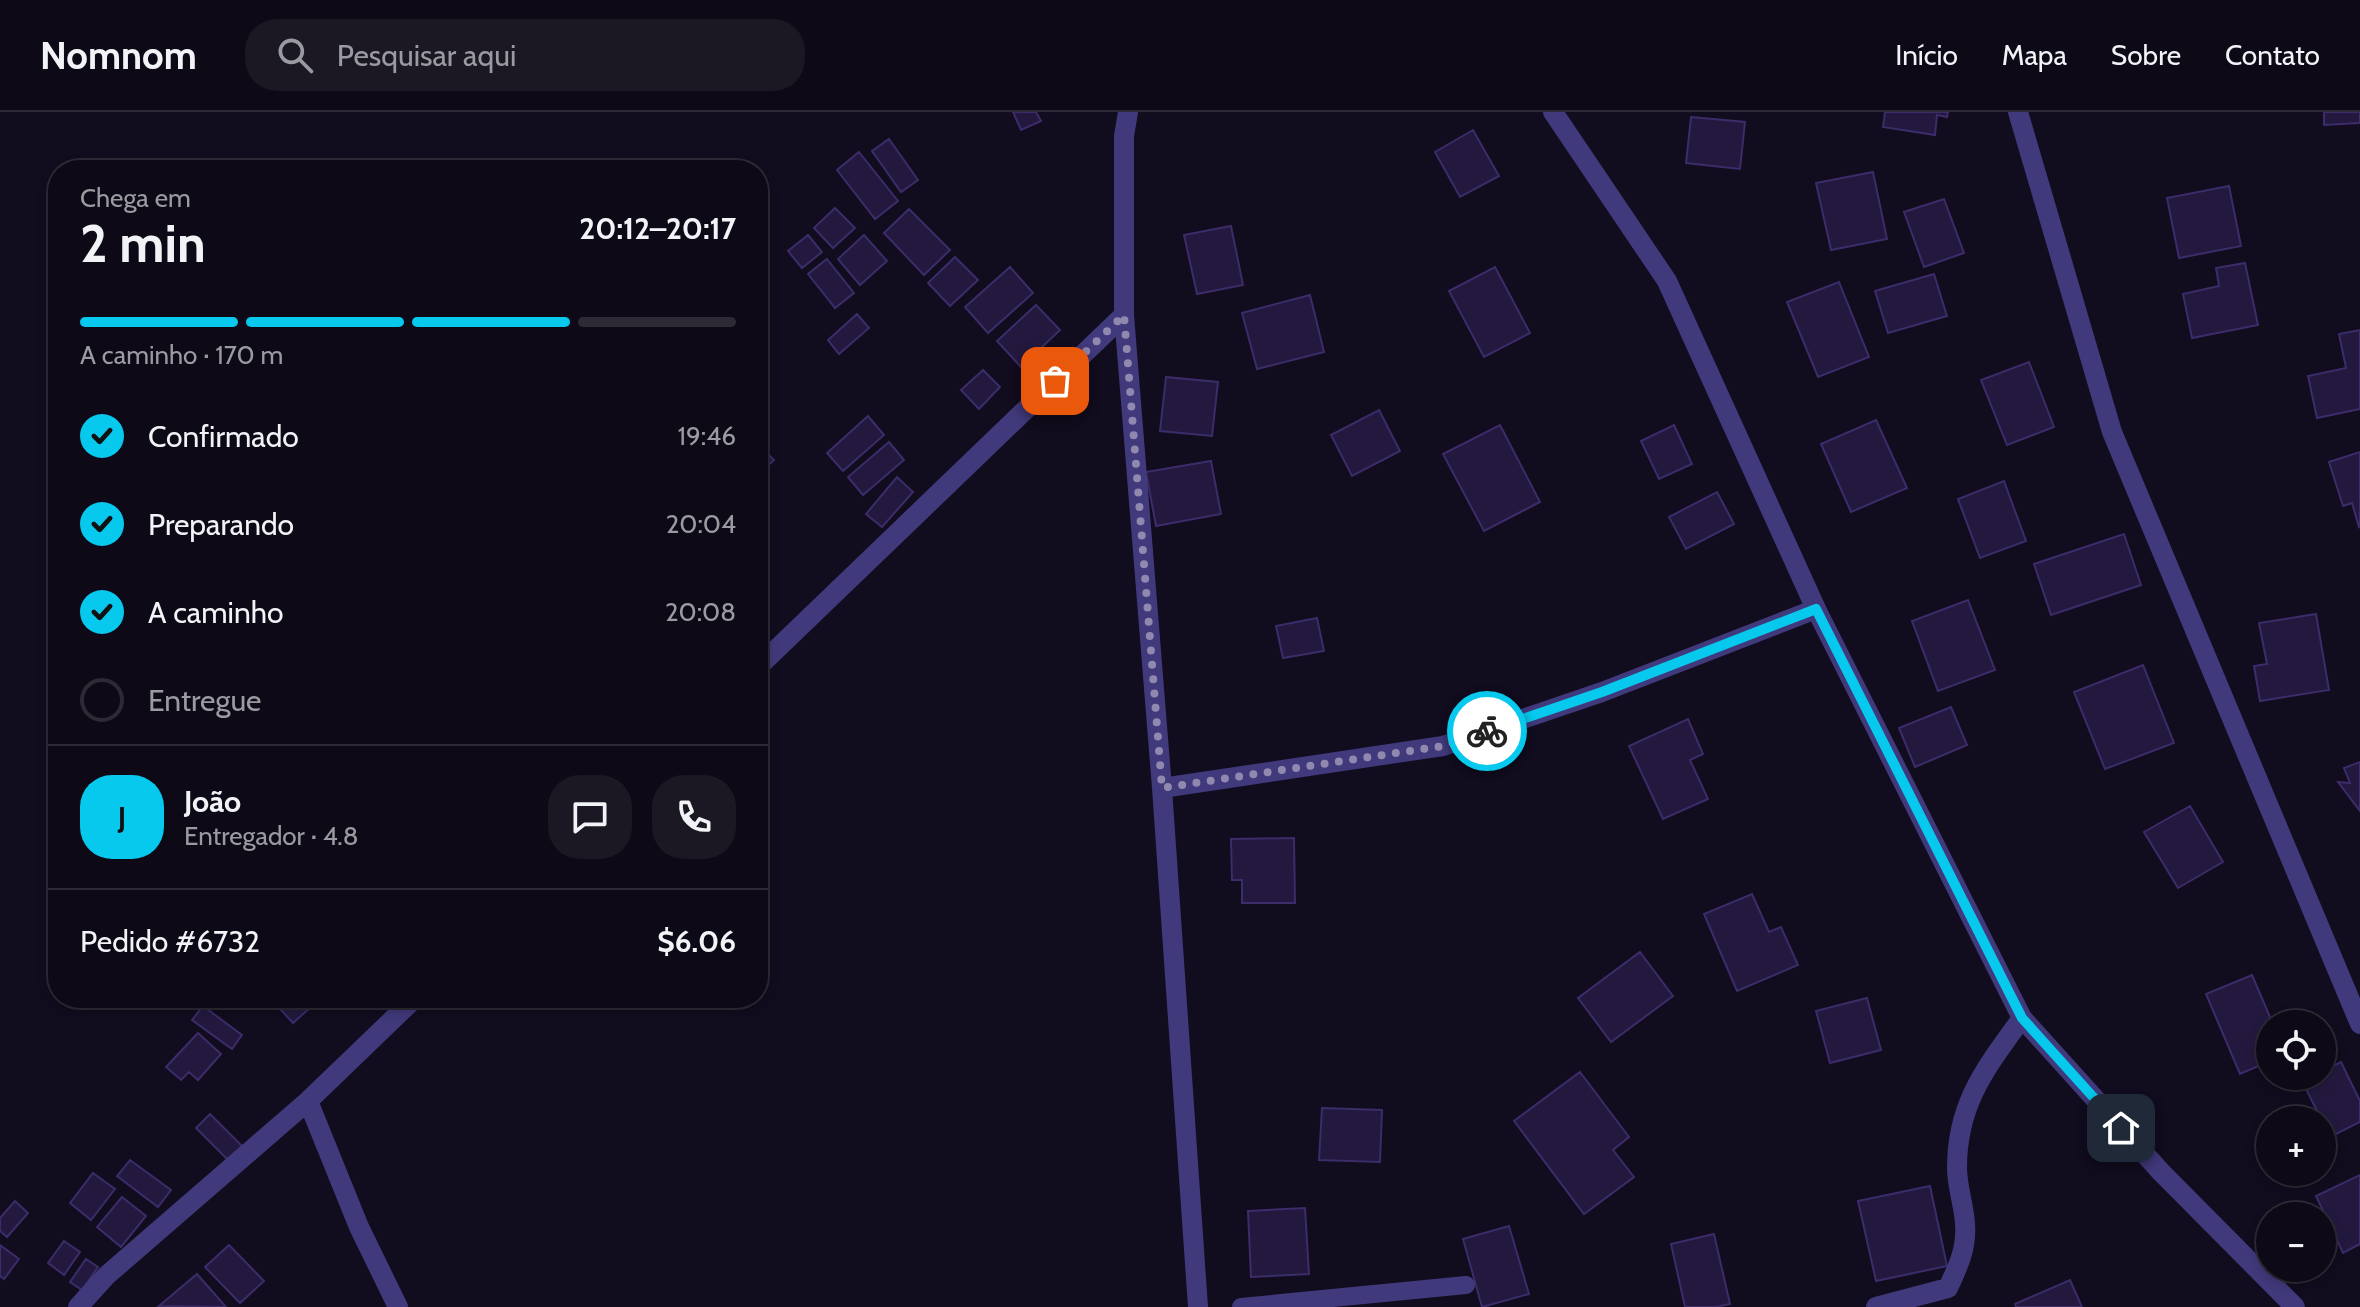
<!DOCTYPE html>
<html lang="pt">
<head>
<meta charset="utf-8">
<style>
  body { margin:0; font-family:Cabin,sans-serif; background:#1b1723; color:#f1f3f6; height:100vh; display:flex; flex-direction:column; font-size:30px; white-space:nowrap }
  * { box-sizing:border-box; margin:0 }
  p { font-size:26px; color:#9a9aa1 }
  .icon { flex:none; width:44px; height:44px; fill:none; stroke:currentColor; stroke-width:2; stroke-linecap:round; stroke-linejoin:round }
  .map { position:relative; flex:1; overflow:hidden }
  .panel { position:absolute; left:48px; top:48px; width:720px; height:848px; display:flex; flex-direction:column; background:#0d0916; border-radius:32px; box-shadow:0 4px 12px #0003,0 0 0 2px #2d2a35 }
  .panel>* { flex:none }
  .buttons { position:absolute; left:2256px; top:898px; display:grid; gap:16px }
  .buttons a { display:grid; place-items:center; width:80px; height:80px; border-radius:50%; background:#0d0916; box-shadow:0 4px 12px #0003,0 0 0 2px #2d2a35; font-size:40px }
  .pin { position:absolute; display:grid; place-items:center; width:68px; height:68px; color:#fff; margin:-34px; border-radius:16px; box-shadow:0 4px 12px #0006 }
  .courier { position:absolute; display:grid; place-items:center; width:80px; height:80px; margin:-40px; border:6px solid #07c8ed; border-radius:50%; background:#fff; color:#222; box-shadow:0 2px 10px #0007 }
  .overview em { font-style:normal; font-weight:700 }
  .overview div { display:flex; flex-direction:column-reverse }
  .overview { display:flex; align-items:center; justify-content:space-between; height:136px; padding:0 32px }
  h1 { font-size:52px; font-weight:700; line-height:60px }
  .bar { display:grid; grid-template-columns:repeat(4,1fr); gap:12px 8px; align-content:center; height:96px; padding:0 32px }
  .bar i { height:10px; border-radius:6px; background:#2d2a35 }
  .bar .selected { background:#07c8ed }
  .bar p { grid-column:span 4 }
  .line { display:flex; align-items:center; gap:20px; padding:0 32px; border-top:2px solid #2d2a35 }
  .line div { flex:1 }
  .round { display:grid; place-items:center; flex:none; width:84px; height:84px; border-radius:32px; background:#1b1723 }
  ol { padding:0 32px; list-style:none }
  li { display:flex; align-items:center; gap:24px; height:88px }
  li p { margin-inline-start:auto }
  li .icon { padding:8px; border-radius:50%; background:#07c8ed; color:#111; stroke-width:4 }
  li:last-child { color:#9a9aa1 }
  li i { width:44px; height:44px; border:4px solid #2d2a35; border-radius:50% }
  header { display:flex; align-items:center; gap:48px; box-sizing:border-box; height:112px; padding:0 40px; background:#0d0916; border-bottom:2px solid #2d2a35 }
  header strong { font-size:38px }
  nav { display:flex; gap:44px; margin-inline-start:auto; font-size:28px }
  .search { width:560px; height:72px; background:#1b1723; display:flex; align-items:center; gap:20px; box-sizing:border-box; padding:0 28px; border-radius:32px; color:#9a9aa1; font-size:30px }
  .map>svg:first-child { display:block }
</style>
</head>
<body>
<header>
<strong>Nomnom</strong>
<div class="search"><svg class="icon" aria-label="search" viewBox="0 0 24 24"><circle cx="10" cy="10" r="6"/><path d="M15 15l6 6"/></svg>Pesquisar aqui</div>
<nav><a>Início</a><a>Mapa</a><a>Sobre</a><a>Contato</a></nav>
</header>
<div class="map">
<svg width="2360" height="1195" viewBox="0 0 2360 1195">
  <rect width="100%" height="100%" fill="#110c1e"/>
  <path fill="#23193e" stroke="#3c2c69" stroke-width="2" d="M 1013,0 L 1036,0 L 1041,9 L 1021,18 Z
    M 1885,0 L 1948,0 L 1947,5 L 1937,3 L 1935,23 L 1883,15 Z
    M 2324,0 L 2360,0 L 2360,11 L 2324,13 Z
    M 1691,5 L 1745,10 L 1740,57 L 1686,51 Z
    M 1473,18 L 1499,64 L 1460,85 L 1435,40 Z
    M 889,27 L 918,68 L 901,80 L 872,39 Z
    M 859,40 L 898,89 L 875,107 L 837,58 Z
    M 1873,60 L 1887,127 L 1831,138 L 1816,71 Z
    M 2229,74 L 2241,134 L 2179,146 L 2167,86 Z
    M 1944,87 L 1964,141 L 1924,155 L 1904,100 Z
    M 835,96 L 855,116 L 833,136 L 814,116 Z
    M 909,97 L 950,138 L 924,163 L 884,121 Z
    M 1231,114 L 1243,173 L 1197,182 L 1184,123 Z
    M 808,123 L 822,140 L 802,156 L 788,139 Z
    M 864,123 L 887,149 L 860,173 L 838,147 Z
    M 955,145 L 978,168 L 950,194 L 928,171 Z
    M 827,147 L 854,181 L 835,196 L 808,162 Z
    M 2245,151 L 2258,213 L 2192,226 L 2183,182 L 2219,174 L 2216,156 Z
    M 1010,155 L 1033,181 L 988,221 L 965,195 Z
    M 1495,155 L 1530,221 L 1484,245 L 1449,179 Z
    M 1934,162 L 1947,204 L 1888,221 L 1875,179 Z
    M 1839,170 L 1869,245 L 1818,265 L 1787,190 Z
    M 1310,183 L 1324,240 L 1257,257 L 1242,201 Z
    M 1036,193 L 1060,218 L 1021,255 L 997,229 Z
    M 857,202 L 869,216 L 839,242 L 828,228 Z
    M 2360,218 L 2360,297 L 2317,306 L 2308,264 L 2346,256 L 2339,222 Z
    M 2029,250 L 2054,315 L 2007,333 L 1981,268 Z
    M 983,258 L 1000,275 L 979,297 L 961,278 Z
    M 1166,265 L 1218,270 L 1212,324 L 1160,319 Z
    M 1379,298 L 1400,339 L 1352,364 L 1331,323 Z
    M 868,304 L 884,323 L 843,359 L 827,341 Z
    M 1876,308 L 1907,376 L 1851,400 L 1821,332 Z
    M 1500,313 L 1540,390 L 1484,419 L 1443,342 Z
    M 1674,313 L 1692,352 L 1659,367 L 1641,329 Z
    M 889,330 L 904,348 L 863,383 L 848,365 Z
    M 758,332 L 774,348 L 758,363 Z
    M 2360,340 L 2360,414 L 2359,415 L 2352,391 L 2343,394 L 2329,350 Z
    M 1211,349 L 1221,402 L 1156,414 L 1146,360 Z
    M 897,365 L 913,380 L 882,415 L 866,402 Z
    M 2004,369 L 2026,429 L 1980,446 L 1958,387 Z
    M 1717,380 L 1734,412 L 1686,437 L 1669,405 Z
    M 2124,422 L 2141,473 L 2051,503 L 2034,452 Z
    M 1968,488 L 1995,558 L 1938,579 L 1912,509 Z
    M 2316,502 L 2329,578 L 2260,589 L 2254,554 L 2267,552 L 2259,511 Z
    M 1317,506 L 1324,539 L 1283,546 L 1276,514 Z
    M 2143,553 L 2174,631 L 2105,657 L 2074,580 Z
    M 1951,595 L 1967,633 L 1915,655 L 1899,616 Z
    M 1688,607 L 1703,642 L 1690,648 L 1708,687 L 1663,707 L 1629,634 Z
    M 2360,650 L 2360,699 L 2338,670 L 2350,671 L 2344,656 Z
    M 2190,694 L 2223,750 L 2178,776 L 2144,720 Z
    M 1294,726 L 1295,791 L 1242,791 L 1242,768 L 1232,768 L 1231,727 Z
    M 1752,782 L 1769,820 L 1781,815 L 1798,853 L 1737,879 L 1704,802 Z
    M 1640,840 L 1673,884 L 1611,930 L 1578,886 Z
    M 2252,863 L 2273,912 L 2270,912 L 2270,949 L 2240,962 L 2206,882 Z
    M 270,886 L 321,886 L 293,911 Z
    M 1867,886 L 1881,938 L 1830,951 L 1816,899 Z
    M 203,894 L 242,923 L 232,937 L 192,908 Z
    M 198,921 L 221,942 L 198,968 L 189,960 L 181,968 L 166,955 Z
    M 2341,950 L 2360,989 L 2360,1010 L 2330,1025 L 2302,969 L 2313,964 L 2322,964 L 2322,959 Z
    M 1580,960 L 1629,1025 L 1613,1038 L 1634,1065 L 1584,1102 L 1514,1009 Z
    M 1322,996 L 1382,998 L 1380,1050 L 1319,1048 Z
    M 210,1002 L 246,1038 L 232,1052 L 196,1016 Z
    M 130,1048 L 171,1078 L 158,1095 L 117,1064 Z
    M 93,1061 L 115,1077 L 91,1108 L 70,1091 Z
    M 2360,1063 L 2360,1132 L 2343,1141 L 2316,1084 Z
    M 1930,1074 L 1947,1154 L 1876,1169 L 1858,1089 Z
    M 122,1085 L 146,1104 L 121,1135 L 97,1115 Z
    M 15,1089 L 28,1101 L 7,1125 L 0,1119 L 0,1106 Z
    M 1305,1096 L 1309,1162 L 1251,1165 L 1248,1099 Z
    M 1509,1114 L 1529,1182 L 1482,1195 L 1463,1127 Z
    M 1714,1122 L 1730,1192 L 1716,1195 L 1685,1195 L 1671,1132 Z
    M 64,1129 L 80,1140 L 64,1163 L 48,1151 Z
    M 0,1133 L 19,1147 L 4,1167 L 0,1164 Z
    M 229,1133 L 264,1169 L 240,1191 L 205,1155 Z
    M 86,1147 L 98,1155 L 82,1178 L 70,1170 Z
    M 197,1162 L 226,1195 L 159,1194 Z
    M 2070,1168 L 2082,1195 L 2016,1195 L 2015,1192 Z"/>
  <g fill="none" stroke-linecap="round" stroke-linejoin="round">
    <path stroke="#40397b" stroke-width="18" d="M 1241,1195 L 1466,1173"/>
    <path stroke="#40397b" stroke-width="20" d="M 1128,0 L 1124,24 L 1124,203 L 1162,676 L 1198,1195
      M 2018,0 L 2112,320 L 2360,912
      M 758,555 L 1124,203
      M 1162,676 L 1443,634 L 1602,580 L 1816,497
      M 308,989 L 359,1115 L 398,1195
      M 78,1195 L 106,1164 L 308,989 L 415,886
      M 1876,1195 L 1948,1176 C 1958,1155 1967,1136 1965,1112 C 1964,1093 1957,1075 1957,1056 C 1957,991 1986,956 2022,906"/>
    <path stroke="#40397b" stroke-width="20" d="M 1553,0 L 1667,169 L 1816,497 L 2022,906 L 2161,1060 L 2295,1195"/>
  </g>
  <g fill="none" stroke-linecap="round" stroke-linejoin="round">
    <path stroke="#9088af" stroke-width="8" stroke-dasharray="0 14.4" d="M 1055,269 L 1124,203 L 1162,676 L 1443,634 L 1487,619"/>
    <path stroke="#07c8ed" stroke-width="10" d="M 1487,619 L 1602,580 L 1816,497 L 2022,906 L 2121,1016"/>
  </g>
</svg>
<div class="buttons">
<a><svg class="icon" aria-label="locate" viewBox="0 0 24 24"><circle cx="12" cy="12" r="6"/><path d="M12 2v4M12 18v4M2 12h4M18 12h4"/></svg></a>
<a>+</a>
<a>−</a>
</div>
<div class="pin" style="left:1055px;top:269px;background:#ea580c"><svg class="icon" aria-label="bag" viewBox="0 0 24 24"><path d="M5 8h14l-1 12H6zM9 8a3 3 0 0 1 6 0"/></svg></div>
<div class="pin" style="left:2121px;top:1016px;background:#1f2937"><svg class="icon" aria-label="home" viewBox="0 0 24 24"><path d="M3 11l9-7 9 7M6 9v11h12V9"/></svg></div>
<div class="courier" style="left:1487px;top:619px"><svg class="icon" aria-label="bike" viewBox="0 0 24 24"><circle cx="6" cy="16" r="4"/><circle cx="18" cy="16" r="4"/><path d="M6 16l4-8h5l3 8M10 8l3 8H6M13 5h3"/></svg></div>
<section class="panel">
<div class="overview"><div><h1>2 min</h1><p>Chega em</p></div><em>20:12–20:17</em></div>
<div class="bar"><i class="selected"></i><i class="selected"></i><i class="selected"></i><i></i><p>A caminho · 170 m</p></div>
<ol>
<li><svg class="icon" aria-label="check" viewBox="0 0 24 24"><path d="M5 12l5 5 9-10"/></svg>Confirmado<p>19:46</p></li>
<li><svg class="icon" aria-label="check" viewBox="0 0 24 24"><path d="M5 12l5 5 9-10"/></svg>Preparando<p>20:04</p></li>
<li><svg class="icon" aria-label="check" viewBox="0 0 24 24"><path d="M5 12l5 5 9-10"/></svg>A caminho<p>20:08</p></li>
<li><i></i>Entregue</li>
</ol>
<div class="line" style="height:144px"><b class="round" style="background:#07c8ed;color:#111">J</b><div><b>João</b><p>Entregador · 4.8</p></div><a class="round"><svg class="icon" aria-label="chat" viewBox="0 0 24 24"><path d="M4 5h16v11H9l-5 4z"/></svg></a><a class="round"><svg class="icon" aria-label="phone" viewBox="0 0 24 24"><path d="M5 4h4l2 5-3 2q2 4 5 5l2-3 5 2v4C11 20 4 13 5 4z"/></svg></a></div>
<div class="line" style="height:104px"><div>Pedido #6732</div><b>$6.06</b></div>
</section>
</div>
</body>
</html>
